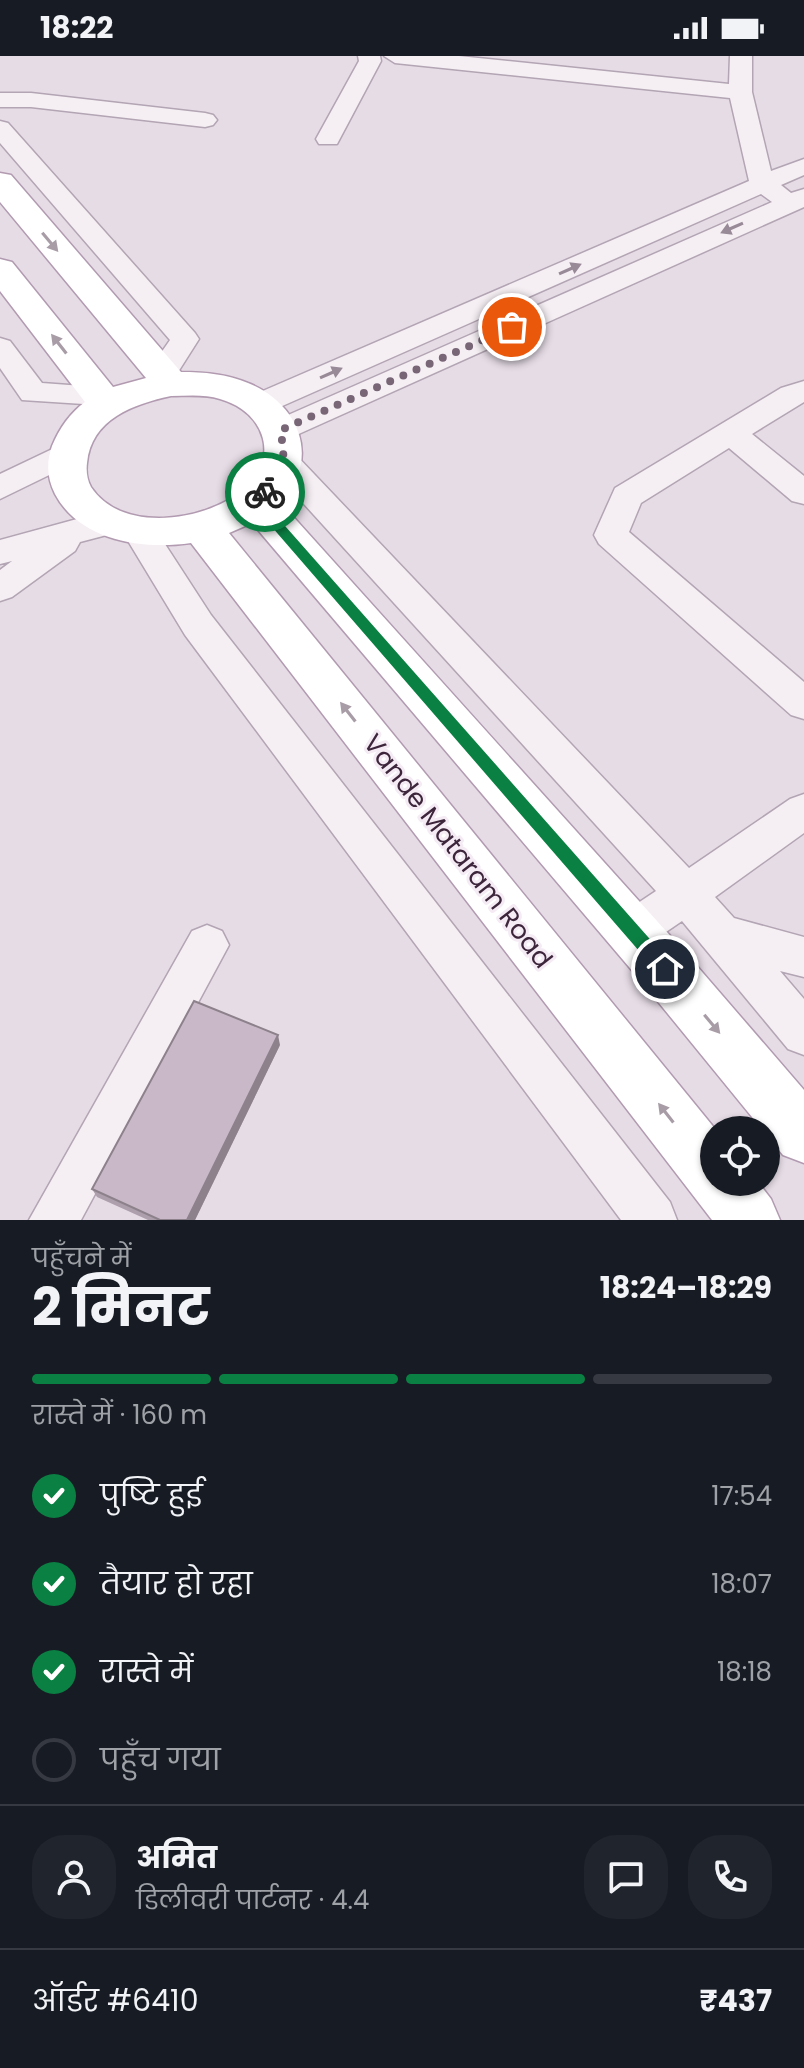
<!DOCTYPE html>
<html lang="hi">
<head>
<meta charset="utf-8">
<style>
  body { margin:0; font-family:Poppins,"Noto Sans Devanagari",sans-serif; background:#20242c; color:#f1f3f6; height:100vh; display:flex; flex-direction:column; font-size:30px; white-space:nowrap }
  * { box-sizing:border-box; margin:0 }
  p { font-size:26px; color:#9ea1a6 }
  .icon { flex:none; width:44px; height:44px; fill:none; stroke:currentColor; stroke-width:2; stroke-linecap:round; stroke-linejoin:round }
  .map { position:relative; height:1164px; overflow:hidden }
  .details { display:flex; flex-direction:column; background:#171b24; flex:1 }
  .details>* { flex:none }
  .tools { position:absolute; left:700px; top:1060px; display:grid; gap:16px }
  .tools a { display:grid; place-items:center; width:80px; height:80px; border-radius:50%; background:#171b24; box-shadow:0 2px 6px #0004; font-size:40px }
  .pin { position:absolute; display:grid; place-items:center; width:68px; height:68px; color:#fff; margin:-34px; border:4px solid #fff; border-radius:50%; box-shadow:0 2px 8px #0007 }
  .courier { position:absolute; display:grid; place-items:center; width:80px; height:80px; margin:-40px; border:6px solid #0b8043; border-radius:50%; background:#fff; color:#222; box-shadow:0 2px 10px #0007 }
  .overview em { font-style:normal; font-weight:700 }
  .overview div { display:flex; flex-direction:column-reverse }
  .overview { display:flex; align-items:center; justify-content:space-between; height:136px; padding:0 32px }
  h1 { font-size:52px; font-weight:700; line-height:60px }
  .bar { display:grid; grid-template-columns:repeat(4,1fr); gap:12px 8px; align-content:center; height:96px; padding:0 32px }
  .bar i { height:10px; border-radius:6px; background:#363941 }
  .bar .on { background:#0b8043 }
  .bar p { grid-column:span 4 }
  .line { display:flex; align-items:center; gap:20px; padding:0 32px; border-top:2px solid #363941 }
  .line div { flex:1 }
  .round { display:grid; place-items:center; flex:none; width:84px; height:84px; border-radius:32px; background:#20242c }
  ol { padding:0 32px; list-style:none }
  li { display:flex; align-items:center; gap:24px; height:88px }
  li p { margin-inline-start:auto }
  li .icon { padding:8px; border-radius:50%; background:#0b8043; color:#fff; stroke-width:4 }
  li:last-child { color:#9ea1a6 }
  li i { width:44px; height:44px; border:4px solid #363941; border-radius:50% }
  .status { display:flex; justify-content:space-between; align-items:center; height:56px; padding:0 40px; background:#171b24; direction:ltr }
  .status svg { height:22px; fill:currentColor }
  .map>svg:first-child { display:block }
</style>
</head>
<body>
<div class="status"><b>18:22</b><svg viewBox="0 0 49 12"><path d="M0 12V9h3v3zM5 12V6h3v6zM10 12V3h3v9zM15 12V0h3v12zM26 1h20v11H26zM47 4h2v5h-2z"/></svg></div>
<div class="map">
<svg width="804" height="1164" viewBox="0 0 804 1164">
  <rect width="100%" height="100%" fill="#e6dce6"/>
  <g fill="none" stroke-linecap="round" stroke-linejoin="round">
    <defs>
      <path id="minor" d="M 358,0 L 380,0 L 381,5 L 337,88 L 319,88 L 316,83 L 359,5 Z
        M 384,0 L 459,0 L 729,28 L 730,0 L 752,0 L 752,36 L 771,115 L 804,103 L 804,119 L 781,129 L 791,137 L 804,133 L 804,151 L 292,381 L 281,384 L 270,381 L 265,374 L 270,367 L 772,146 L 761,138 L 271,355 L 260,358 L 249,355 L 245,348 L 249,341 L 749,125 L 730,42 L 395,7 Z
        M 0,37 L 31,37 L 205,57 L 213,59 L 217,64 L 213,69 L 205,71 L 31,51 L 0,51 Z
        M 0,65 L 8,67 L 195,277 L 199,283 L 173,324 L 162,327 L 151,324 L 147,317 L 170,284 L 0,87 Z
        M 0,282 L 10,285 L 42,327 L 110,332 L 114,339 L 110,346 L 99,349 L 22,344 L 0,312 Z
        M 804,325 L 804,346 L 752,378 L 804,420 L 804,448 L 792,445 L 729,392 L 641,447 L 629,476 L 804,626 L 804,663 L 791,659 L 599,488 L 594,479 L 615,432 L 781,332 Z
        M 67,386 L 78,389 L 83,397 L 78,405 L 0,443 L 0,418 Z
        M 284,395 L 295,398 L 689,812 L 790,743 L 804,738 L 804,777 L 715,841 L 734,862 L 804,881 L 804,921 L 780,915 L 804,943 L 804,999 L 788,993 L 682,865 L 647,889 L 632,895 L 617,889 L 611,875 L 617,861 L 656,835 L 273,414 L 268,406 L 273,398 Z
        M 110,454 L 122,458 L 126,465 L 138,462 L 150,465 L 211,559 L 670,1146 L 677,1164 L 621,1164 L 185,579 L 122,475 L 80,486 L 75,495 L 12,541 L 0,545 L 0,514 L 12,505 L 0,508 L 0,484 Z
        M 207,869 L 222,875 L 229,889 L 81,1164 L 29,1164 L 192,875 Z"/>
      <path id="major" d="M 0,117 L 11,119 L 181,316 C 204,316 227,318 248,327 C 299,347 322,404 280,446 L 684,895 L 804,1034 L 804,1107 L 783,1099 L 646,931 L 252,467 L 229,477 L 716,1074 L 714,1126 L 758,1126 L 771,1143 L 780,1164 L 712,1164 L 191,487 C 143,494 80,485 55,438 C 47,422 46,407 52,390 C 59,373 70,357 85,346 L 0,235 L 0,203 L 12,206 L 113,331 L 146,322 L 0,146 ZM 171,340 C 187,340 205,338 220,343 C 266,356 281,404 242,435 C 204,465 122,478 91,431 C 87,424 86,414 87,407 C 91,363 134,348 171,340 Z"/>
    </defs>
    <use href="#minor" stroke="#b3a5b3" stroke-width="3"/>
    <use href="#major" stroke="#b29bb1" stroke-width="3"/>
    <use href="#minor" fill="#f5eff4" fill-rule="evenodd"/>
    <use href="#major" fill="#fff" fill-rule="evenodd"/>
  </g>
  <path fill="#ad9fac" d="M 280,989 L 195,1164 L 148,1164 L 97,1141 L 92,1133 Z"/>
  <path fill="#8d828c" d="M 278,979 L 280,989 L 195,1164 L 187,1164 Z"/>
  <path fill="#c9b9c8" stroke="#8d828c" stroke-width="2" d="M 194,945 L 278,979 L 187,1164 L 160,1164 L 92,1133 Z"/>
  <defs><path id="oneway-solid" d="M-6-.8H1V-3.2L6.5 0L1 3.2V.8H-6Z" transform="scale(2)"/></defs>
  <g fill="#998a98">
    <use href="#oneway-solid" transform="translate(732 172) rotate(156)"/>
    <use href="#oneway-solid" transform="translate(570 213) rotate(-24)"/>
    <use href="#oneway-solid" transform="translate(331 317) rotate(-24)"/>
  </g>
  <g fill="#a89da7">
    <use href="#oneway-solid" transform="translate(50 186) rotate(50)"/>
    <use href="#oneway-solid" transform="translate(59 288) rotate(-128)"/>
    <use href="#oneway-solid" transform="translate(348 656) rotate(-128)"/>
    <use href="#oneway-solid" transform="translate(712 968) rotate(50)"/>
    <use href="#oneway-solid" transform="translate(666 1057) rotate(-128)"/>
  </g>
  <path fill="#0b8043" d="M 265,432 L 271,436 L 263,445 L 671,907 L 671,918 L 659,918 L 252,448 L 252,442 Z"/>
  <g fill="none" stroke-linecap="round" stroke-linejoin="round">
    <path stroke="#786677" stroke-width="8" stroke-dasharray="0 14.4" d="M 265,436 L 284,406 L 281,374 L 512,271"/>
  </g>
  <g text-anchor="middle" dominant-baseline="central" stroke-width="6" stroke-linejoin="round" paint-order="stroke">
    <g font-size="26" fill="#3d263b" stroke="#f4ebf4">
      <text transform="translate(458 795) rotate(52)">Vande Mataram Road</text>
    </g>
  </g>
</svg>
<div class="tools">
<a><svg class="icon" aria-label="locate" viewBox="0 0 24 24"><circle cx="12" cy="12" r="6"/><path d="M12 2v4M12 18v4M2 12h4M18 12h4"/></svg></a>
</div>
<div class="pin" style="left:512px;top:271px;background:#ea580c"><svg class="icon" aria-label="bag" viewBox="0 0 24 24"><path d="M5 8h14l-1 12H6zM9 8a3 3 0 0 1 6 0"/></svg></div>
<div class="pin" style="left:665px;top:913px;background:#1f2937"><svg class="icon" aria-label="home" viewBox="0 0 24 24"><path d="M3 11l9-7 9 7M6 9v11h12V9"/></svg></div>
<div class="courier" style="left:265px;top:436px"><svg class="icon" aria-label="bike" viewBox="0 0 24 24"><circle cx="6" cy="16" r="4"/><circle cx="18" cy="16" r="4"/><path d="M6 16l4-8h5l3 8M10 8l3 8H6M13 5h3"/></svg></div>
</div>
<section class="details">
<div class="overview"><div><h1>2 मिनट</h1><p>पहुँचने में</p></div><em>18:24–18:29</em></div>
<div class="bar"><i class="on"></i><i class="on"></i><i class="on"></i><i></i><p>रास्ते में · 160 m</p></div>
<ol>
<li><svg class="icon" aria-label="check" viewBox="0 0 24 24"><path d="M5 12l5 5 9-10"/></svg>पुष्टि हुई<p>17:54</p></li>
<li><svg class="icon" aria-label="check" viewBox="0 0 24 24"><path d="M5 12l5 5 9-10"/></svg>तैयार हो रहा<p>18:07</p></li>
<li><svg class="icon" aria-label="check" viewBox="0 0 24 24"><path d="M5 12l5 5 9-10"/></svg>रास्ते में<p>18:18</p></li>
<li><i></i>पहुँच गया</li>
</ol>
<div class="line" style="height:144px"><a class="round"><svg class="icon" aria-label="person" viewBox="0 0 24 24"><circle cx="12" cy="8" r="4"/><path d="M4 21q1-7 8-7t8 7"/></svg></a><div><b>अमित</b><p>डिलीवरी पार्टनर · 4.4</p></div><a class="round"><svg class="icon" aria-label="chat" viewBox="0 0 24 24"><path d="M4 5h16v11H9l-5 4z"/></svg></a><a class="round"><svg class="icon" aria-label="phone" viewBox="0 0 24 24"><path d="M5 4h4l2 5-3 2q2 4 5 5l2-3 5 2v4C11 20 4 13 5 4z"/></svg></a></div>
<div class="line" style="height:104px"><div>ऑर्डर #6410</div><b>₹437</b></div>
</section>
</body>
</html>
